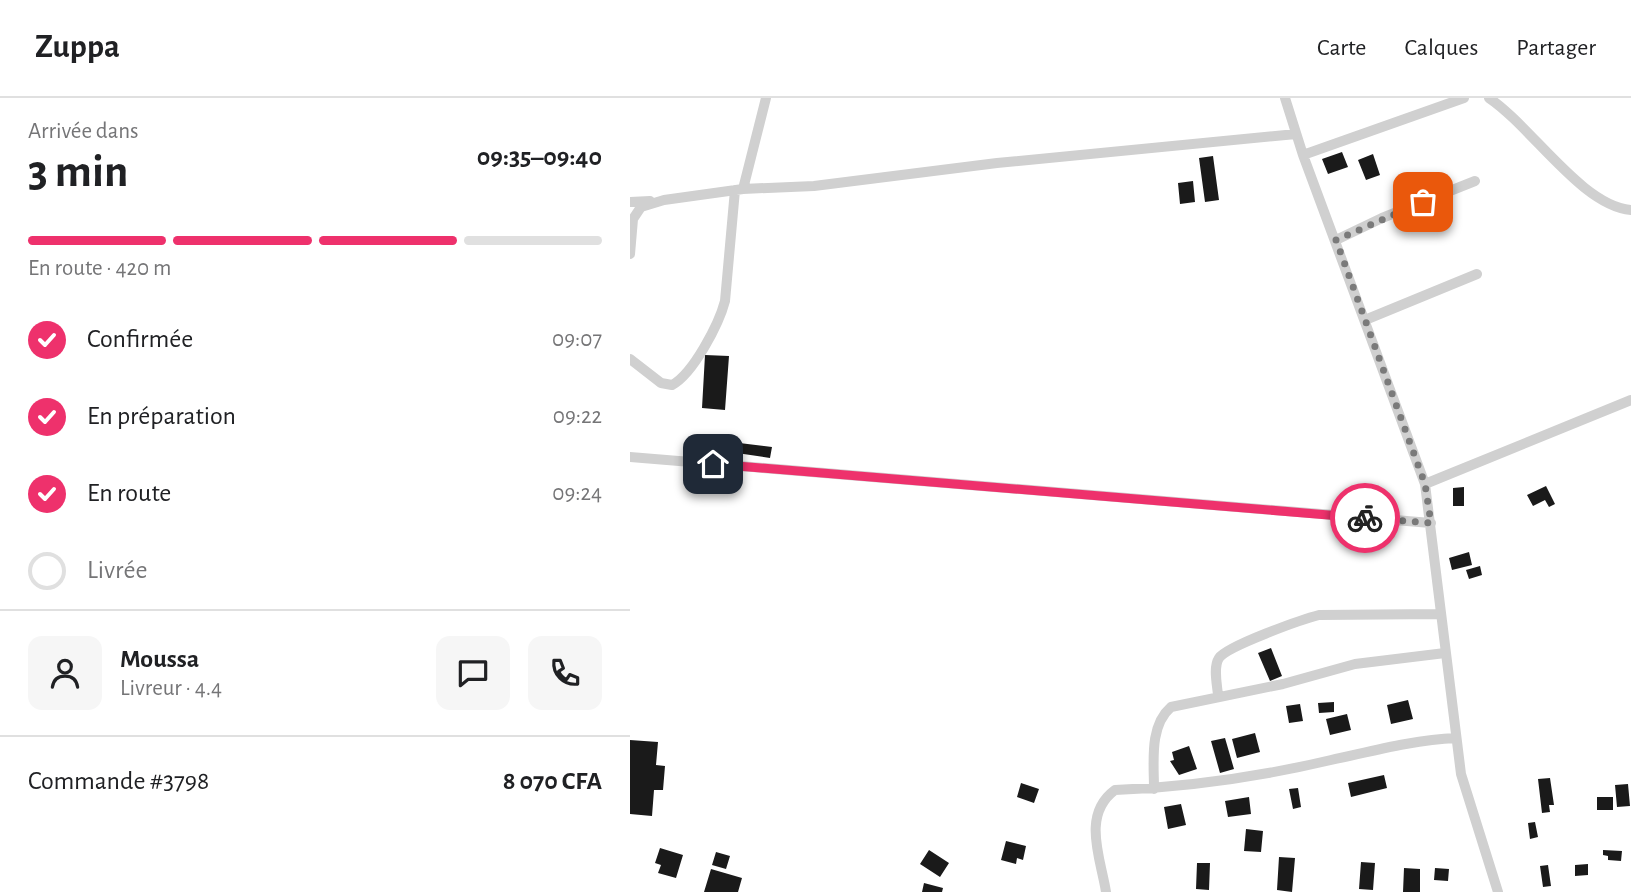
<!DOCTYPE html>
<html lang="fr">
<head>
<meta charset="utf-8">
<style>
  body { margin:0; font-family:"Alegreya Sans",sans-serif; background:#f6f6f6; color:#202124; height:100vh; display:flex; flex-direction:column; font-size:26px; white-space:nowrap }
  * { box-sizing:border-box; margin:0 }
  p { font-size:23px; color:#757577 }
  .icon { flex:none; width:38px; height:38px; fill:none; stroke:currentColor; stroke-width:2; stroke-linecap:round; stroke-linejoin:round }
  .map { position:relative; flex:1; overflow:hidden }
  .details { display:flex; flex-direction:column; background:#fff; width:630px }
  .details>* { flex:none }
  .pin { position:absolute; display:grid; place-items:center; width:60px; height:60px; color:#fff; margin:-30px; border-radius:14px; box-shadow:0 4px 10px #0006 }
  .courier { position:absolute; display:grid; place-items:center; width:70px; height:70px; margin:-35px; border:5px solid #ee316c; border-radius:50%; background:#fff; color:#222; box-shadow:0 2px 9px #0007 }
  .summary em { font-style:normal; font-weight:700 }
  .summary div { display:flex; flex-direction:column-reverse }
  .summary { display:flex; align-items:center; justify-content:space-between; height:119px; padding:0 28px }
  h1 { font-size:46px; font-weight:700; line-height:52px }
  .bar { display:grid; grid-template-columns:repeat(4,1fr); gap:10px 7px; align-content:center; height:84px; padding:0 28px }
  .bar i { height:9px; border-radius:5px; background:#e0e0e0 }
  .bar .active { background:#ee316c }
  .bar p { grid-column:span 4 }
  .line { display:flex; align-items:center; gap:18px; padding:0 28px; border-top:2px solid #e0e0e0 }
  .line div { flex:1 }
  .round { display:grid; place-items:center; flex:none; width:74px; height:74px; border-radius:14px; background:#f6f6f6 }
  ol { padding:0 28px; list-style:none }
  li { display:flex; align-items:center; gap:21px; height:77px }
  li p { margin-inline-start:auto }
  li .icon { padding:7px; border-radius:50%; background:#ee316c; color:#fff; stroke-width:4 }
  li:last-child { color:#757577 }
  li i { width:38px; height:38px; border:4px solid #e0e0e0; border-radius:50% }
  header { display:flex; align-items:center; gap:42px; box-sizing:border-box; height:98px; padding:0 35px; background:#fff; border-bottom:2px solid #e0e0e0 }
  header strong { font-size:33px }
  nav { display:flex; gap:38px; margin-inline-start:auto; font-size:24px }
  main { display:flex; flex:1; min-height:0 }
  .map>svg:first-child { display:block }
</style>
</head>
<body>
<header>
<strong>Zuppa</strong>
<nav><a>Carte</a><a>Calques</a><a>Partager</a></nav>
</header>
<main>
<section class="details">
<div class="summary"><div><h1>3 min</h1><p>Arrivée dans</p></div><em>09:35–09:40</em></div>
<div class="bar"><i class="active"></i><i class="active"></i><i class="active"></i><i></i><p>En route · 420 m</p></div>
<ol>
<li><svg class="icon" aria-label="check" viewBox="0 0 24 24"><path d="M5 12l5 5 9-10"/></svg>Confirmée<p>09:07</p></li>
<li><svg class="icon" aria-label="check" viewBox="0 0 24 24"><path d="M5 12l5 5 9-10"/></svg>En préparation<p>09:22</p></li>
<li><svg class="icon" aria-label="check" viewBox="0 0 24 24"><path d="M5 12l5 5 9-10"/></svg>En route<p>09:24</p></li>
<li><i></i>Livrée</li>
</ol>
<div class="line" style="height:126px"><a class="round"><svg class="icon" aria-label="person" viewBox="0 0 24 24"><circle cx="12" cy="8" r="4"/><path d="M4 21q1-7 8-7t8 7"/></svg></a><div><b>Moussa</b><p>Livreur · 4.4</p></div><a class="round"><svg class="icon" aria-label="chat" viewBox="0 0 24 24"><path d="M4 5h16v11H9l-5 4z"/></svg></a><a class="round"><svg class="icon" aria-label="phone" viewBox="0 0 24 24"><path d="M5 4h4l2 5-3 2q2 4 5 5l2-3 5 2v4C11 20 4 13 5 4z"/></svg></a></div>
<div class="line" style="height:91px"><div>Commande #3798</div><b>8 070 CFA</b></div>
</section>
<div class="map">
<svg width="1001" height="794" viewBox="0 0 1001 794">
  <rect width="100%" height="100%" fill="#fff"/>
  <path fill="#1a1a1a" d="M 712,54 L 718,69 L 698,76 L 692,61 Z
    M 743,56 L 750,77 L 736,82 L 728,62 Z
    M 583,58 L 589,102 L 575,104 L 569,60 Z
    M 563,83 L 565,104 L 550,106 L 548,85 Z
    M 75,257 L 99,258 L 95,312 L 72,310 Z
    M 101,344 L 142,349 L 140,360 L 100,354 Z
    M 916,388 L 925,406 L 919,409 L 915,402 L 903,408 L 897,397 Z
    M 834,389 L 834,408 L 823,408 L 823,390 Z
    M 839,454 L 842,467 L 822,472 L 819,460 Z
    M 850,468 L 852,477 L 839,481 L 836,472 Z
    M 641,550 L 652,578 L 640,583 L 628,555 Z
    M 778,602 L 783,621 L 761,626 L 757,607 Z
    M 704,604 L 704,614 L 689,615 L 688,605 Z
    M 670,606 L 673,623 L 659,625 L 656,608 Z
    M 717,616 L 721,632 L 700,637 L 696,621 Z
    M 625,635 L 630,654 L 607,660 L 602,641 Z
    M 595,640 L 604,671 L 590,675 L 581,643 Z
    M 0,642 L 28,644 L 26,667 L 35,668 L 33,692 L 24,692 L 22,718 L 0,716 Z
    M 559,648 L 567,671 L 549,677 L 540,663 L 544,662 L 542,654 Z
    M 754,677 L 757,690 L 721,699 L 718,685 Z
    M 920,680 L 924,707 L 919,707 L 920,714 L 912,715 L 908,681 Z
    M 391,685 L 409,691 L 404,705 L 387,699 Z
    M 998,686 L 1000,708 L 987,709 L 985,687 Z
    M 668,690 L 671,709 L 663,711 L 659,691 Z
    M 619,699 L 621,716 L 598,719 L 595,703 Z
    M 967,699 L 983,699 L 983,712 L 967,712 Z
    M 551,706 L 556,727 L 538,731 L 534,709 Z
    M 905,724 L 908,739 L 900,741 L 898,725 Z
    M 616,731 L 633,733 L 631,754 L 614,753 Z
    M 376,743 L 396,748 L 393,762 L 387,760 L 386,766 L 371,762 Z
    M 30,750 L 53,757 L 46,780 L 28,775 L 31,767 L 25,765 Z
    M 299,752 L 319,765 L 310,779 L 290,766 Z
    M 973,752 L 992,753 L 991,763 L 978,762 L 978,758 L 973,757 Z
    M 86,754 L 100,758 L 96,771 L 82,767 Z
    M 649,759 L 665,760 L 662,794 L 647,792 Z
    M 731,764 L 745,765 L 743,792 L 729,791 Z
    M 567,765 L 580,765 L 579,792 L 566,791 Z
    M 958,766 L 958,777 L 945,778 L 945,767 Z
    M 918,767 L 921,788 L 913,789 L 910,768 Z
    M 774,770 L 790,771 L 790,794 L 773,794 Z
    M 805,770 L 819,771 L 818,783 L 804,782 Z
    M 81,771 L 112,780 L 108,794 L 74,794 Z
    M 294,785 L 313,790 L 312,794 L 292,794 Z"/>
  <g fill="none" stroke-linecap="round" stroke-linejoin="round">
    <path stroke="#d0d0d0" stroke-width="10" d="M 655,0 L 673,57 L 795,386 L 831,676 L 868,794
      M 859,0 C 902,29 952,108 1001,112
      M 673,57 L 834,0
      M 113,91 L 136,0
      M 0,104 L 20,103
      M 706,142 L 752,120 L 845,83
      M 0,156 L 3,121 L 11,109 L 34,102 L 113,91 L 184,88 L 367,65 L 666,36
      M 735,222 L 847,176
      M 0,261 L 31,285 L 42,287 C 63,276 89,226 95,203 L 105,92
      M 0,359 L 801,425
      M 795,386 L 1001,302
      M 588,597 C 587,586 583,569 589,560 C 597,548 673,521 689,517 L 810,516
      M 524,691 C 524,664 519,628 541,609 L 653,586 L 725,566 L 815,555
      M 476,794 C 471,761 451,717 485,692 C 558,689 629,679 701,662 C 743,653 783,642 826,640"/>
  </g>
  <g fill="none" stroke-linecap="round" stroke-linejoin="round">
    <path stroke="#7a7a7a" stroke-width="7" stroke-dasharray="0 12.6" d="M 735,420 L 801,425 L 795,386 L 706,142 L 793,104"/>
    <path stroke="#ee316c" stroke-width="9" d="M 83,366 L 735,420"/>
  </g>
</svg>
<div class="pin" style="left:793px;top:104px;background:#ea580c"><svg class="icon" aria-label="bag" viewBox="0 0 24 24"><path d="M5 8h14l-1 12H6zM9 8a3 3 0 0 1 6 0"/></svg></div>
<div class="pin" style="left:83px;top:366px;background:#1f2937"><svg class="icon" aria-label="home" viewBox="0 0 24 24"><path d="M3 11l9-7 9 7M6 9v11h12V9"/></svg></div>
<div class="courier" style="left:735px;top:420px"><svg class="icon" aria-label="bike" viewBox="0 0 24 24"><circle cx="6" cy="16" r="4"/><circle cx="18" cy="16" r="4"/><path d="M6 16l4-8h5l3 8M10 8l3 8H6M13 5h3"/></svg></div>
</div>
</main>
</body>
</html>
